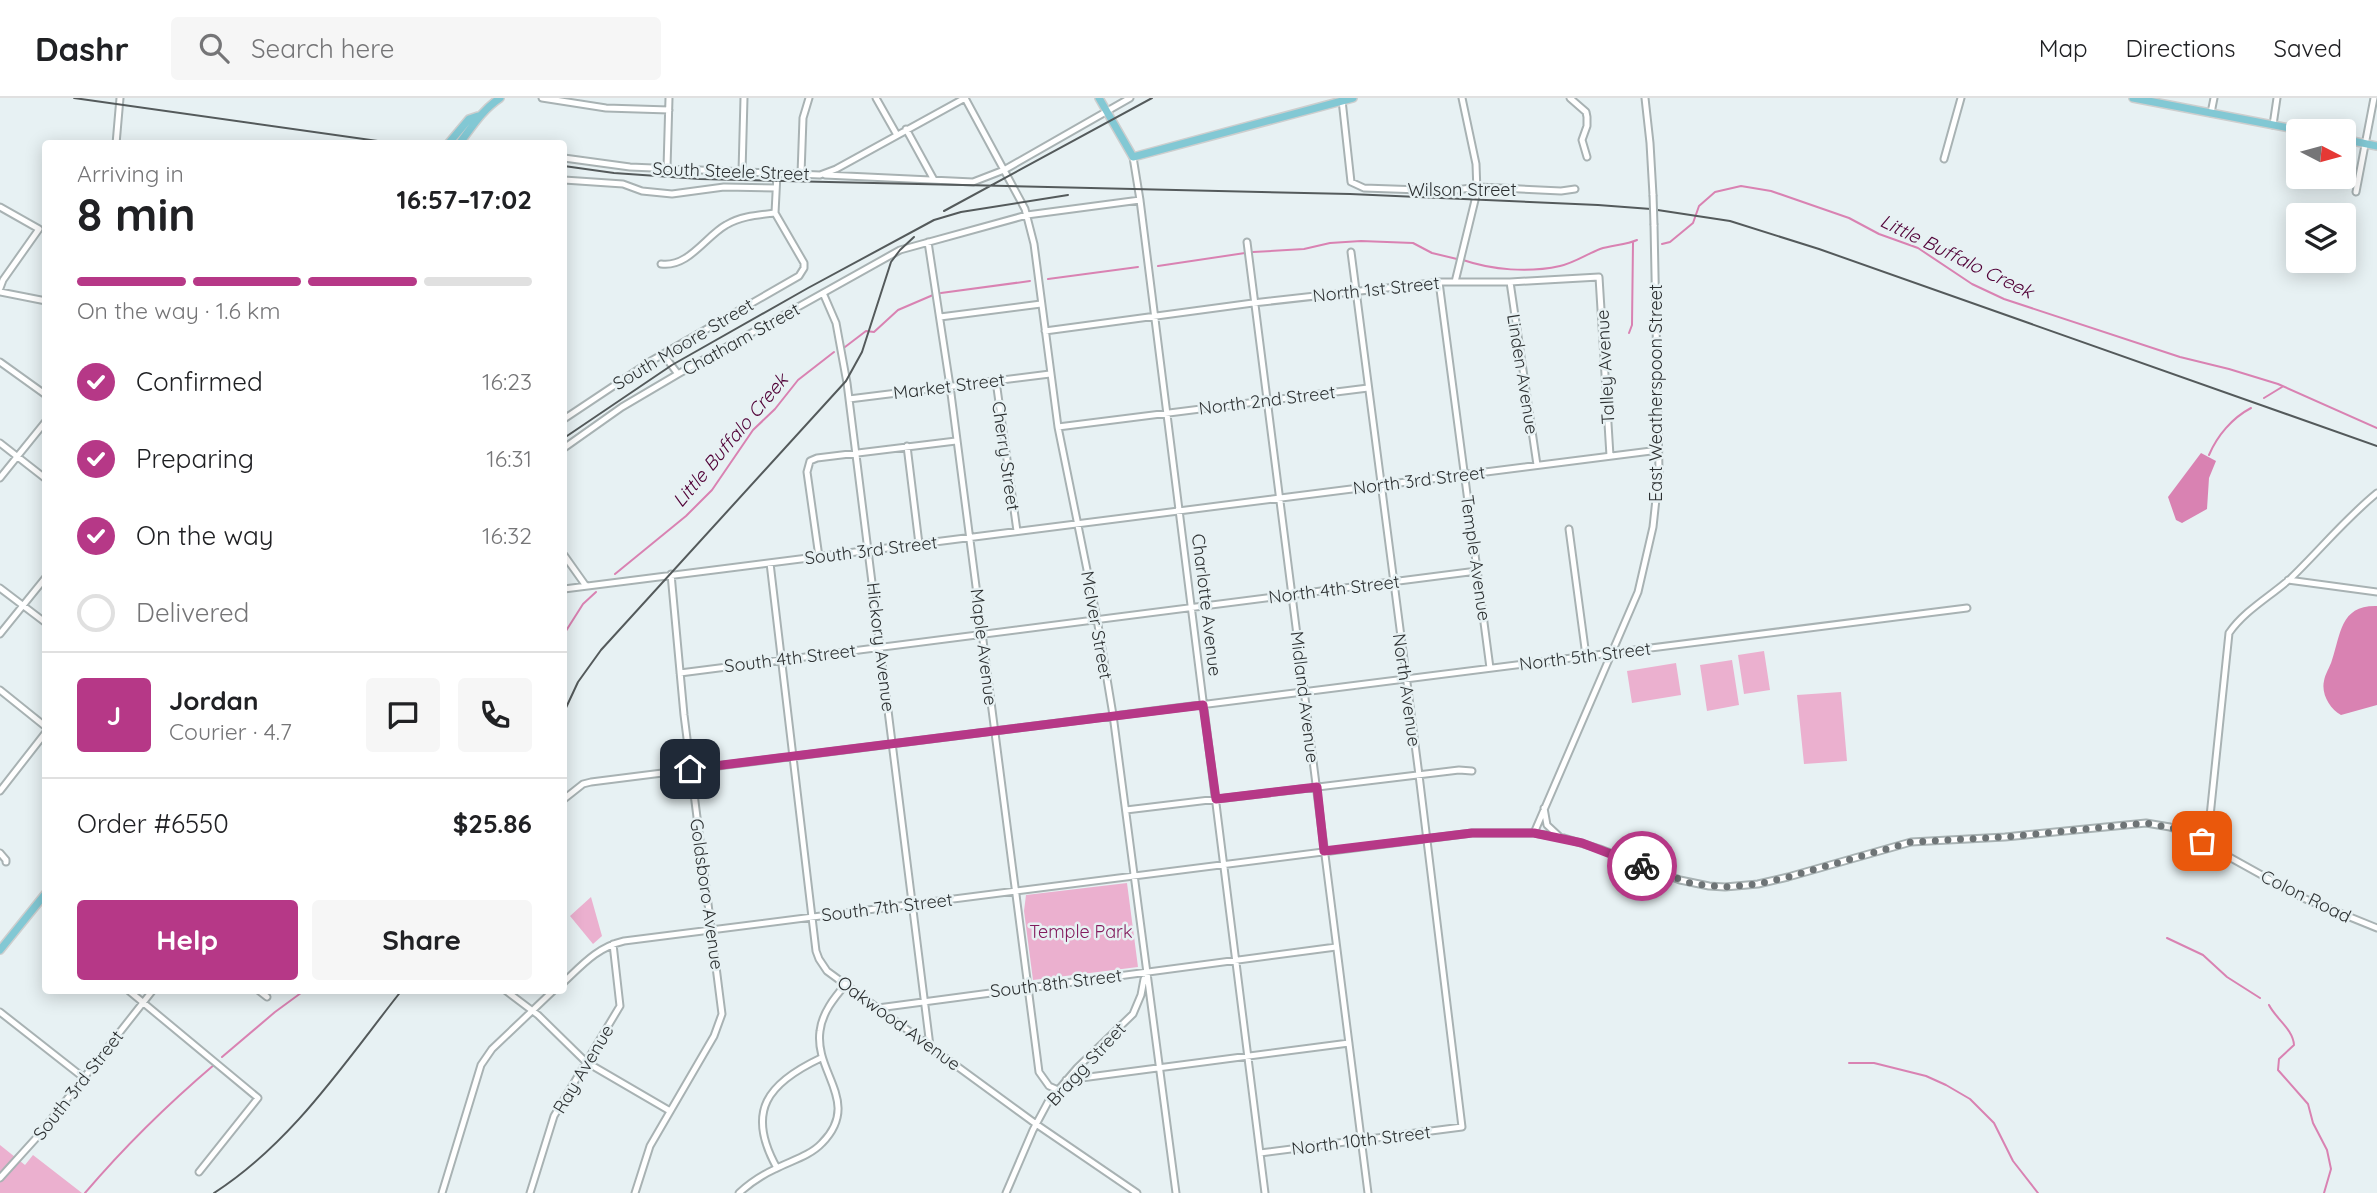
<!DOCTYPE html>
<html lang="en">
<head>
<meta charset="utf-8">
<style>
  body { margin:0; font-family:Quicksand,sans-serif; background:#f6f6f6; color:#202124; height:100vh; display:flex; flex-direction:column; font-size:26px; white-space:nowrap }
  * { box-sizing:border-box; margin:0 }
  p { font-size:23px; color:#757577 }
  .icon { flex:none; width:38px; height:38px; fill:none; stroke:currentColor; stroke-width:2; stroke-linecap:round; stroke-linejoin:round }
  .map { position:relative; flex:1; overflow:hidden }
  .sheet { position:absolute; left:42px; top:42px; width:525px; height:854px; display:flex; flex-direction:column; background:#fff; border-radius:7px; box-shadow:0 4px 18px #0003 }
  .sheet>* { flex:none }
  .needle { width:46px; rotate:96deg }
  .fabs { position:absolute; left:2286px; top:21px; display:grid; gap:14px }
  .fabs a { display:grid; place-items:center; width:70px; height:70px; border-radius:7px; background:#fff; box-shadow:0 4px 18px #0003; font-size:35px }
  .pin { position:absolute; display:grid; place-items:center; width:60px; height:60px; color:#fff; margin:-30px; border-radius:14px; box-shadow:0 4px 10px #0006 }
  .courier { position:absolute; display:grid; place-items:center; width:70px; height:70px; margin:-35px; border:5px solid #b63887; border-radius:50%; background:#fff; color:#222; box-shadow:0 2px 9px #0007 }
  .summary em { font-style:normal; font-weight:700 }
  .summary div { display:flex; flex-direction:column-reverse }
  .summary { display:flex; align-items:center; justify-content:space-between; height:119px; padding:0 35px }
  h1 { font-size:46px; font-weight:700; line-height:52px }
  .bar { display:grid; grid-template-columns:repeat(4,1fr); gap:10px 7px; align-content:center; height:84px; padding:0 35px }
  .bar i { height:9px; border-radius:5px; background:#e0e0e0 }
  .bar .active { background:#b63887 }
  .bar p { grid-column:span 4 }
  .line { display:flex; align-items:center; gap:18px; padding:0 35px; border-top:2px solid #e0e0e0 }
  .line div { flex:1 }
  .round { display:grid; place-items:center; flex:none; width:74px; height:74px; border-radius:7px; background:#f6f6f6 }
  ol { padding:0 35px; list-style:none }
  li { display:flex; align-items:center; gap:21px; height:77px }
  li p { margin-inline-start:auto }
  li .icon { padding:7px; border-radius:50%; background:#b63887; color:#fff; stroke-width:4 }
  li:last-child { color:#757577 }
  li i { width:38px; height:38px; border:4px solid #e0e0e0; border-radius:50% }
  .button { display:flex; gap:14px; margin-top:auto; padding:14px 35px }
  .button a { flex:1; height:80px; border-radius:7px; background:#b63887; color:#fff; font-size:28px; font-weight:700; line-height:80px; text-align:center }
  .button a+a { background:#f6f6f6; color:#202124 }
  header { display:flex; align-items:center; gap:42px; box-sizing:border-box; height:98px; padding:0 35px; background:#fff; border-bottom:2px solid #e0e0e0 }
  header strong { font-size:33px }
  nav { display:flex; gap:38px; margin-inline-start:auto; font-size:24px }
  .search { width:490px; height:63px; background:#f6f6f6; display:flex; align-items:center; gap:18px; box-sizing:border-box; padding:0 24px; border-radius:7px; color:#757577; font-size:26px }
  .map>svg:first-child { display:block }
</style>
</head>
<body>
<header>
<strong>Dashr</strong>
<div class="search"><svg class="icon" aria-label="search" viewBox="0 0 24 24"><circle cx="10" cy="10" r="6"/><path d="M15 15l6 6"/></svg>Search here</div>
<nav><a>Map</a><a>Directions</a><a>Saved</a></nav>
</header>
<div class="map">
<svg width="2377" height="1095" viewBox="0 0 2377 1095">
  <rect width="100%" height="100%" fill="#e7f1f3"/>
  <path fill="#ebb0cf" d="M 1764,553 L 1770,592 L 1744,596 L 1738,557 Z
    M 1732,562 L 1739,607 L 1707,613 L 1700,567 Z
    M 1676,565 L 1681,597 L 1632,605 L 1627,573 Z
    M 1841,594 L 1847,663 L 1804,666 L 1797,597 Z
    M 1127,785 L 1138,869 L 1033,882 L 1024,813 L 1026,797 Z
    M 591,799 L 602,838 L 593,846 L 570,818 Z
    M 0,1047 L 25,1067 L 33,1057 L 82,1095 L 0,1095 Z"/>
  <path fill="#d982b2" d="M 2201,355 L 2216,363 L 2209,380 L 2207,411 L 2182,425 L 2176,422 L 2168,399 Z
    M 2377,508 L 2377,607 L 2341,617 C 2330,611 2321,596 2324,583 C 2325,576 2330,569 2332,562 C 2341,536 2340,507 2377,508 Z"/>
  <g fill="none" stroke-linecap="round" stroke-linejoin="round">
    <path stroke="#d982b2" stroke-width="2" d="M 1662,146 L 1670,144 L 1693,125 L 1699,108 L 1715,94 L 1741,88 L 1771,93 L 1849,120 L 1879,136 L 1918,150 L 1972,186 L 2004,201 L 2180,259 L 2229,271 L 2278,286 L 2377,330
      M 1253,154 L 1304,151 L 1330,145 L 1361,143 L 1413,145 L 1432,155 L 1457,161
      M 1463,162 C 1492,172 1529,175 1560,168 C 1574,165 1587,156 1600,151 C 1612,147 1626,147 1637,142
      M 1158,168 L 1245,155
      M 1048,181 L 1138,169
      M 941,195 L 1030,183
      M 1629,235 L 1632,227 L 1633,145
      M 845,249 L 866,233 L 874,234 L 898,212 L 933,197
      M 2264,300 L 2282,289
      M 2209,357 C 2217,338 2232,320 2251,310
      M 615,476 L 686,418 L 712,392 L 753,332 L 775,311 L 798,282 L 834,254
      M 564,536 L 583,506 L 596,494
      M 2167,840 L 2203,857 L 2227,879 L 2260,900
      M 2269,907 C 2276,921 2293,931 2294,947 L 2279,961 L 2278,972 L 2308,1006 L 2313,1025 L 2327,1052 L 2331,1071 L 2324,1095
      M 222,959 L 275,914 L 305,892
      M 1849,965 L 1874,965 L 1926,978 L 1946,987 L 1970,1001 L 1994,1025 L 2013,1063 L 2038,1095
      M 85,1095 C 125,1048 168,1006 215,966"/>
    <defs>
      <path id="minor" d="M 542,0 L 606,10 L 669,12
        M 876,0 L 897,37
        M 965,0 L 1025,111 L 1034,146 L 1058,329 L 1097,521 L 1113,617 L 1176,1095
        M 1570,0 L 1586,14 L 1587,19 L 1587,28 L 1582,42 L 1587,59
        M 1645,0 L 1650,45 L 1653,97
        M 1342,2 L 1351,84 L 1364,90 L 1449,93 L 1478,89 L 1561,93 L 1575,91
        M 2211,15 L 2214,0
        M 2273,27 L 2277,0
        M 906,31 L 934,82
        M 116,46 L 120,0
        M 1133,59 L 1140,102 L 1265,1095
        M 564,60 L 630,69 L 820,77 L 836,71 L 965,0
        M 1944,61 L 1961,0
        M 667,70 L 669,0
        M 742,74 L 744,0
        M 801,76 L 803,20 L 809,0
        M 825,77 L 973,84 L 1004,72 L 1130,0
        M 564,82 L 623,86 L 642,93 L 672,96 L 724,89 L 776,90
        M 2356,94 L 2374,0
        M 0,109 L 39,131 L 3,182 L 0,190
        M 928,144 L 950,288 L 1039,974 L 1049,988 L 1058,992
        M 1247,144 L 1368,1095
        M 661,166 C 688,170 706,138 726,127 C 741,118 758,117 775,115
        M 1439,184 L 1490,570
        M 1455,184 L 1477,94 L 1476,66 L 1462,0
        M 1510,184 L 1537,367
        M 0,194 L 46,203
        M 823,195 L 836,225 L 847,285 L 930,948
        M 940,219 L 1041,206
        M 1045,233 L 1253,205 L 1441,184 L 1510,184 L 1599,179 L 1610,358
        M 663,256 L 678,276
        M 0,264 L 46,297
        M 996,283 L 1017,433
        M 849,301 L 1050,276
        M 564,321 L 651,263 L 799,178 L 804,170 L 804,165 L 775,115 L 777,76
        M 1058,329 L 1368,290
        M 0,345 L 46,381
        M 907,348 L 919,446
        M 564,350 L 622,309 L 678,276 L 900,152 L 1027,117 L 1140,102
        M 0,380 L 46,323
        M 1569,431 L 1586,558
        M 564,457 L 586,488
        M 819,459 L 807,374 L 810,363 L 817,360 L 956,343
        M 770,465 L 816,853 L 819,861 L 827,873 L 1036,1026 L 1137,1095
        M 2288,482 L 2377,494
        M 0,490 L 46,525
        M 564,491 L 1659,352
        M 0,536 L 46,479
        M 680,575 L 1477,473
        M 0,592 L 46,629
        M 0,693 L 46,634
        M 564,701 L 583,686 L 591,684 L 1967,510
        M 1544,710 L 1547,727 L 1561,740
        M 1126,712 L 1459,672 L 1472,673
        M 1534,735 L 1638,494 L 1653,429 L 1659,373 L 1654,127
        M 2202,743 L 2209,728 L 2229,535 C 2245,512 2271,498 2291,480 C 2320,452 2345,421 2377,395
        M 0,755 L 6,762 L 6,764
        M 564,884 C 583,866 598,849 624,843 L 1472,735 L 1534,735 L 1564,740 L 1600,751 L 1680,782 L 1709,788 L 1725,789 L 1758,786 L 1788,779 L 1911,744 L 2005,739 L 2146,725 L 2170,729 L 2186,735 L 2303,800 L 2377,830
        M 128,892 L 258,1000 L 199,1074
        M 258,892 L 267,899
        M 505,892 L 538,917 L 586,964 L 670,1013
        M 878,910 L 1336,849
        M 0,914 L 84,980
        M 1066,982 L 1349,945
        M 1260,1055 L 1462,1029 L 1419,677 L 1351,154
        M 777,1070 C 745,1013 768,985 821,960
        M 0,1080 L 38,1038 L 153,892
        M 442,1095 L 481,967 L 492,951 L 554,892
        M 530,1095 L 554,1018 L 620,908 L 613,846
        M 635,1095 L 650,1048 L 714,938 L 722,916 L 684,617 L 671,476
        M 739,1095 C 750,1085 762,1077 775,1071 C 790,1063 810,1058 822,1045 C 862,1004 814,975 820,933 C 822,915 834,900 846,886
        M 1006,1095 L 1033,1032 L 1048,1004 L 1077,970 L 1133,916 L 1141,897 L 1144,881"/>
      <path id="major" d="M 1099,0 L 1133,59 L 1353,0
        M 2133,0 L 2305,33
        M 2343,41 L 2377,48
        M 448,46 L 469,21 L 478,18
        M 459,46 C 472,29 482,12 500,0
        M 0,852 L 46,795"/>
    </defs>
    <use href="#minor" stroke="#a8b2b3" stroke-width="9"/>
    <use href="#major" stroke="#cdcece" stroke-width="10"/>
    <use href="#minor" stroke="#fff" stroke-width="5"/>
    <use href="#major" stroke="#82c8d4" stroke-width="7"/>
    <path stroke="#545a5b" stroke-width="2" d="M 74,0 L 399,46
      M 564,68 L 614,75 L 700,81 L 1350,96 L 1598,107 L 1651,111 L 1730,123 L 1819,151 L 2377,348
      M 944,113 L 1152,0
      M 564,340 L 672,267 L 808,190 L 934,122 L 961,114 L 1068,97
      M 564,614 L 578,584 L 601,552 L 846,283 L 862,254 L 891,164 L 900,152 L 914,139
      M 214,1095 C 292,1045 345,964 402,892"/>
    <defs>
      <path id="minor-bridge" d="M 1653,97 L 1654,127"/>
    </defs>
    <use href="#minor-bridge" stroke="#a8b2b3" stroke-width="9" stroke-linecap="butt"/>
    <use href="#minor-bridge" stroke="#fff" stroke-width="5"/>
  </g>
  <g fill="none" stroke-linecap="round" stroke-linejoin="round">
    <path stroke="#6e7476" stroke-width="7" stroke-dasharray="0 12.6" d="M 1642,768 L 1693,786 L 1725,789 L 1758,786 L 1788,779 L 1911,744 L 2005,739 L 2146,725 L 2177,731 L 2202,743"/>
    <path stroke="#b63887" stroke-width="9" d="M 690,671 L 1203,607 L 1216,701 L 1317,689 L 1324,753 L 1472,735 L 1534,735 L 1582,745 L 1642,768"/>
  </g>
  <g text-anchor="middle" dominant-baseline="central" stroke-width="5" stroke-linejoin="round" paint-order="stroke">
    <g font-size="18" fill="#2d3132" stroke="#e7f1f3">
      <text transform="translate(731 73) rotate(2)">South Steele Street</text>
      <text x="1462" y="91">Wilson Street</text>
      <text transform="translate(1376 191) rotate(-6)">North 1st Street</text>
      <text transform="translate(741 241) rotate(-29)">Chatham Street</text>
      <text transform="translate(683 246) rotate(-31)">South Moore Street</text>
      <text transform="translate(1605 269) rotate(-93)">Talley Avenue</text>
      <text transform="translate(1523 276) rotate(81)">Linden Avenue</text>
      <text transform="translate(949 288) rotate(-7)">Market Street</text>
      <text transform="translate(1655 295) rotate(-90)">East Weatherspoon Street</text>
      <text transform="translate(1267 302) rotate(-7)">North 2nd Street</text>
      <text transform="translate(1006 358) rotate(82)">Cherry Street</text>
      <text transform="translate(1419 382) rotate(-7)">North 3rd Street</text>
      <text transform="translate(871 452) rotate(-7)">South 3rd Street</text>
      <text transform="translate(1476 460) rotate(82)">Temple Avenue</text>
      <text transform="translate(1334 491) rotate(-7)">North 4th Street</text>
      <text transform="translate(1207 507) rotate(83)">Charlotte Avenue</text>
      <text transform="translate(1097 527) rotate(80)">McIver Street</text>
      <text transform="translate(881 549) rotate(83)">Hickory Avenue</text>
      <text transform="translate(984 549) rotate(83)">Maple Avenue</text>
      <text transform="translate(1585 558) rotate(-7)">North 5th Street</text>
      <text transform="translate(790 560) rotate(-7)">South 4th Street</text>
      <text transform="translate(1407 592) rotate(82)">North Avenue</text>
      <text transform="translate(1305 599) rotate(83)">Midland Avenue</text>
      <text transform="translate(707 796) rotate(82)">Goldsboro Avenue</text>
      <text transform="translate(2306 798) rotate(26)">Colon Road</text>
      <text transform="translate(887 809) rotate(-7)">South 7th Street</text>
      <text transform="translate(1056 885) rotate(-7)">South 8th Street</text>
      <text transform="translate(899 925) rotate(36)">Oakwood Avenue</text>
      <text transform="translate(1086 966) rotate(-47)">Bragg Street</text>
      <text transform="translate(583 971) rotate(-59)">Ray Avenue</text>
      <text transform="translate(78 987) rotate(-52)">South 3rd Street</text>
      <text transform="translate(1361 1042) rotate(-7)">North 10th Street</text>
    </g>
    <g font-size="18" fill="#831c5e" stroke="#e7f1f3">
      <text x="1081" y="833">Temple Park</text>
    </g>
    <g font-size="19" font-style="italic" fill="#510137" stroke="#e7f1f3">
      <text transform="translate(1957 158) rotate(26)">Little Buffalo Creek</text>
      <text transform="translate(730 342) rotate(-50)">Little Buffalo Creek</text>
    </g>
  </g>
</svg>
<div class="fabs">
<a><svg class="needle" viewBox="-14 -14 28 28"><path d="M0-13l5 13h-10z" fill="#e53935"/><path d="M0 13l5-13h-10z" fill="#757577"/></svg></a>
<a><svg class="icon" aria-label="layers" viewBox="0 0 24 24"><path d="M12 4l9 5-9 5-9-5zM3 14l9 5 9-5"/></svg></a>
</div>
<div class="pin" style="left:2202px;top:743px;background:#ea580c"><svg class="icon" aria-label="bag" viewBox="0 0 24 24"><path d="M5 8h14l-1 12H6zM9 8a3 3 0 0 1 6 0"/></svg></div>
<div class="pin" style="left:690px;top:671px;background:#1f2937"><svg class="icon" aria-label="home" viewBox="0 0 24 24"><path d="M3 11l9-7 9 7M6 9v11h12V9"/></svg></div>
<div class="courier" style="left:1642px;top:768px"><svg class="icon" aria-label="bike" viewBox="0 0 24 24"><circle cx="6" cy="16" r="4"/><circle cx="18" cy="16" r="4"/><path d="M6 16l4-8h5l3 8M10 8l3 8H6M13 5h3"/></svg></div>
<section class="sheet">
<div class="summary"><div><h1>8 min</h1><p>Arriving in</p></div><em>16:57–17:02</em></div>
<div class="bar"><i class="active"></i><i class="active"></i><i class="active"></i><i></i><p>On the way · 1.6 km</p></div>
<ol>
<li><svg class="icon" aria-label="check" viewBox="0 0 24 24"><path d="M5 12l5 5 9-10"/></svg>Confirmed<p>16:23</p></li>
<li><svg class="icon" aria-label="check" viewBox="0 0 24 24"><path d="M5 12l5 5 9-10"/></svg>Preparing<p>16:31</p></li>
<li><svg class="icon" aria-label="check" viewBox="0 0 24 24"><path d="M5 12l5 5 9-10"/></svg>On the way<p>16:32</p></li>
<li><i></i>Delivered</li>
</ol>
<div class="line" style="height:126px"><b class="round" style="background:#b63887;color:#fff">J</b><div><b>Jordan</b><p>Courier · 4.7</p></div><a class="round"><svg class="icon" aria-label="chat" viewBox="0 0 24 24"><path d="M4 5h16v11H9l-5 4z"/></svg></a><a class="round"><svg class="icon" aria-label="phone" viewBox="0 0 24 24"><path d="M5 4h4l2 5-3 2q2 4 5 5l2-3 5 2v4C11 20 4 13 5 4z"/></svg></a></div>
<div class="line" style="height:91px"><div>Order #6550</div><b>$25.86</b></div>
<div class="button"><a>Help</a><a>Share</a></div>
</section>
</div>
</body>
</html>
